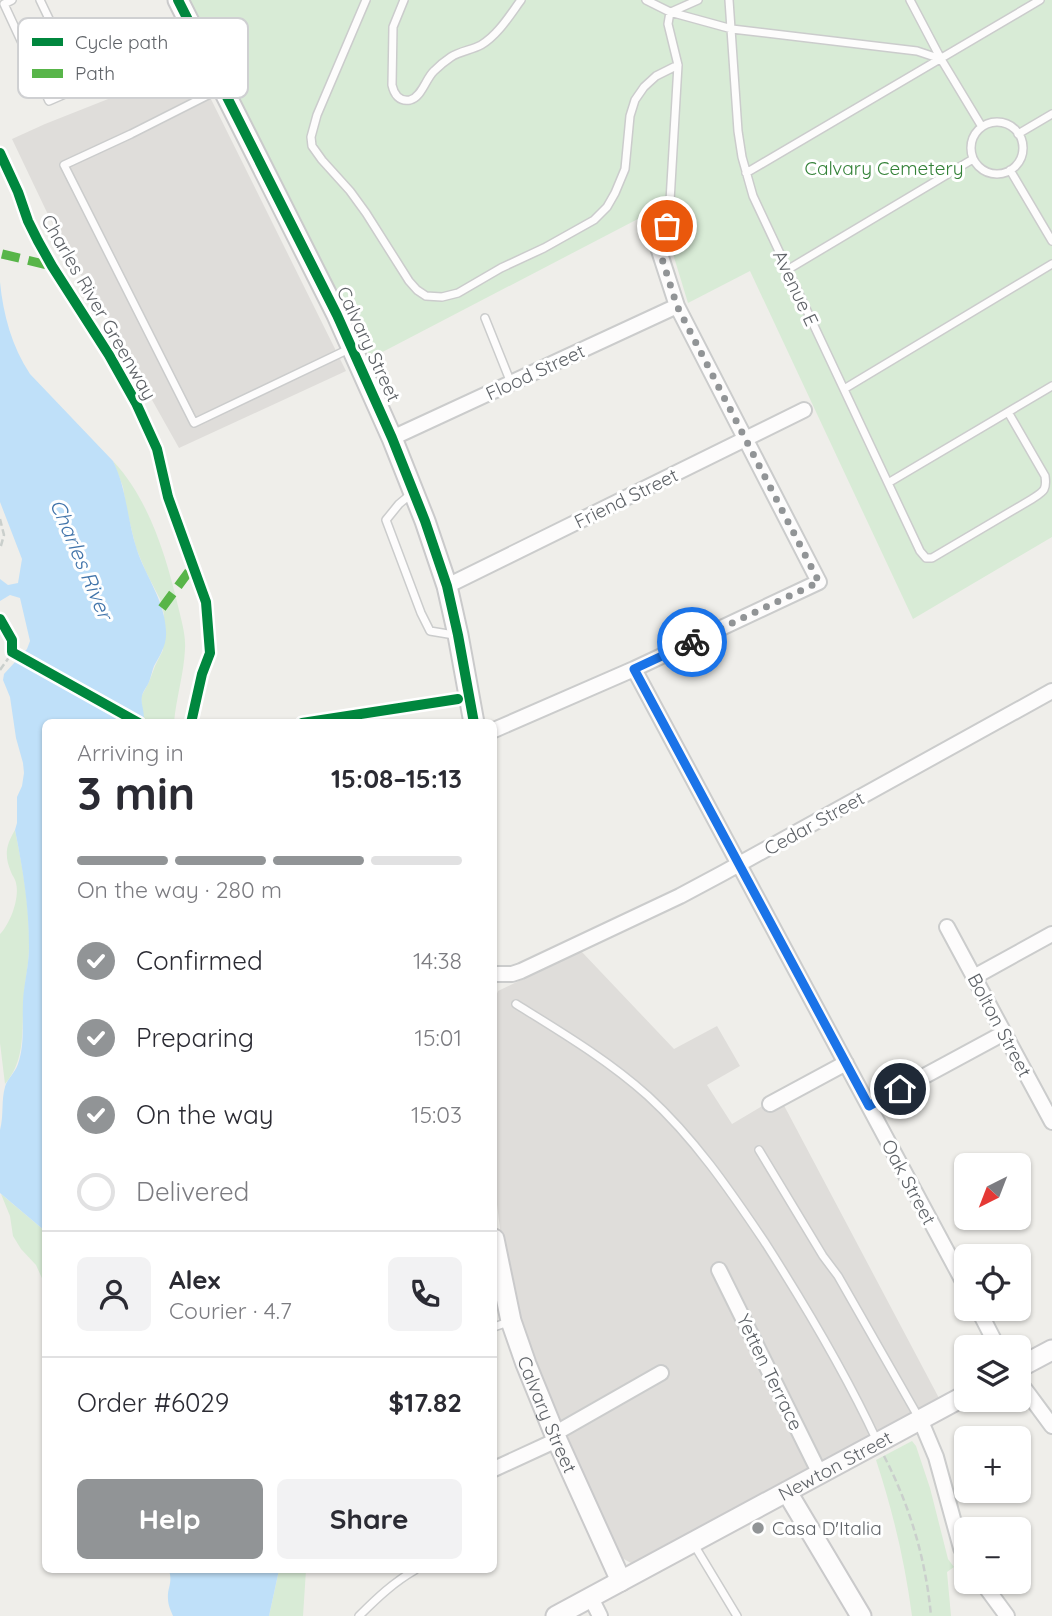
<!DOCTYPE html>
<html lang="en">
<head>
<meta charset="utf-8">
<style>
  body { margin:0; font-family:Quicksand,sans-serif; background:#f2f2f3; color:#2b2b33; height:100vh; display:flex; flex-direction:column; font-size:26px; white-space:nowrap }
  * { box-sizing:border-box; margin:0 }
  p { font-size:23px; color:#7c7c81 }
  .icon { flex:none; width:38px; height:38px; fill:none; stroke:currentColor; stroke-width:2; stroke-linecap:round; stroke-linejoin:round }
  .map { position:relative; flex:1; overflow:hidden }
  .drawer { position:absolute; left:42px; top:719px; width:455px; height:854px; display:flex; flex-direction:column; background:#fff; border-radius:10px; box-shadow:0 2px 5px #0004 }
  .drawer>* { flex:none }
  .needle { width:46px; rotate:222deg }
  .tools { position:absolute; left:954px; top:1153px; display:grid; gap:14px }
  .tools a { display:grid; place-items:center; width:77px; height:77px; border-radius:10px; background:#fff; box-shadow:0 2px 5px #0004; font-size:35px }
  .pin { position:absolute; display:grid; place-items:center; width:60px; height:60px; color:#fff; margin:-30px; border:4px solid #fff; border-radius:50%; box-shadow:0 2px 7px #0007 }
  .courier { position:absolute; display:grid; place-items:center; width:70px; height:70px; margin:-35px; border:5px solid #1a73e8; border-radius:50%; background:#fff; color:#222; box-shadow:0 2px 9px #0007 }
  .overview em { font-style:normal; font-weight:700 }
  .overview div { display:flex; flex-direction:column-reverse }
  .overview { display:flex; align-items:center; justify-content:space-between; height:119px; padding:0 35px }
  h1 { font-size:46px; font-weight:700; line-height:52px }
  .bar { display:grid; grid-template-columns:repeat(4,1fr); gap:10px 7px; align-content:center; height:84px; padding:0 35px }
  .bar i { height:9px; border-radius:5px; background:#e1e1e2 }
  .bar .on { background:#919496 }
  .bar p { grid-column:span 4 }
  .line { display:flex; align-items:center; gap:18px; padding:0 35px; border-top:2px solid #e1e1e2 }
  .line div { flex:1 }
  .round { display:grid; place-items:center; flex:none; width:74px; height:74px; border-radius:10px; background:#f2f2f3 }
  ol { padding:0 35px; list-style:none }
  li { display:flex; align-items:center; gap:21px; height:77px }
  li p { margin-inline-start:auto }
  li .icon { padding:7px; border-radius:50%; background:#919496; color:#fff; stroke-width:4 }
  li:last-child { color:#7c7c81 }
  li i { width:38px; height:38px; border:4px solid #e1e1e2; border-radius:50% }
  .action { display:flex; gap:14px; margin-top:auto; padding:14px 35px }
  .action a { flex:1; height:80px; border-radius:10px; background:#919496; color:#fff; font-size:28px; font-weight:700; line-height:80px; text-align:center }
  .action a+a { background:#f2f2f3; color:#2b2b33 }
  .map>svg:first-child { display:block }
</style>
</head>
<body>
<div class="map">
<svg width="1052" height="1616" viewBox="0 0 1052 1616">
  <rect width="100%" height="100%" fill="#efeeea"/>
  <path fill="#dfddda" d="M 194,65 L 346,371 L 179,448 L 92,293 L 63,246 L 12,139 L 45,124 Z
    M 581,951 L 674,1049 L 717,1026 L 740,1066 L 707,1085 L 732,1124 L 779,1096 L 940,1400 L 634,1563 L 631,1563 L 622,1558 L 568,1447 L 526,1341 L 503,1252 L 494,1181 L 494,1046 L 496,996 L 498,991 Z"/>
  <path fill="#d8ebd6" d="M 190,0 L 1052,0 L 1052,537 L 913,619 L 750,271 L 688,303 L 659,208 L 371,358 Z
    M 113,461 C 149,499 166,556 178,606 C 181,619 186,635 185,649 C 184,674 176,698 174,723 L 143,723 L 141,697 L 149,682 L 155,666 L 163,650 L 164,614 L 160,599 L 146,572 L 136,548 L 126,507 L 123,487 Z
    M 15,830 C 23,869 30,908 29,948 C 29,964 25,980 24,996 C 21,1028 27,1058 5,1084 L 0,1043 L 0,934 C 10,924 20,898 16,883 C 15,878 13,877 11,872 C 4,855 6,845 15,830 Z
    M 1,1194 L 45,1231 L 45,1285 L 36,1265 L 21,1249 L 13,1236 L 10,1216 Z
    M 912,1441 L 916,1446 L 930,1488 L 948,1559 L 954,1567 L 947,1572 L 951,1616 L 912,1616 C 905,1562 893,1512 876,1460 Z
    M 279,1570 L 306,1570 L 303,1616 L 269,1616 Z"/>
  <path fill="#bfe0f9" d="M 0,282 C 3,314 12,347 30,374 L 113,461 C 127,489 127,520 137,550 C 146,577 165,601 166,631 C 167,645 160,655 154,666 C 152,671 151,677 149,682 C 147,687 143,691 142,696 C 140,704 146,713 143,723 L 46,723 L 45,1231 L 0,1193 L 0,1130 C 4,1115 1,1101 5,1087 C 7,1079 15,1073 18,1064 C 25,1044 22,1022 23,1001 C 24,983 29,965 29,947 C 29,906 23,870 15,830 L 17,823 L 17,797 L 22,786 L 24,773 L 23,763 L 16,738 L 10,697 L 3,680 L 4,674 L 27,649 L 30,641 L 20,598 L 10,595 L 0,601 L 0,579 L 8,585 L 18,583 L 22,559 L 0,502 Z
    M 169,1570 L 279,1570 L 269,1616 L 173,1616 C 171,1611 168,1605 168,1599 C 167,1587 173,1584 169,1570 Z"/>
  <g fill="none" stroke-linecap="round" stroke-linejoin="round">
    <defs>
      <path id="lane" d="M 12,0 L 4,4 L 49,101 L 196,37
        M 40,0 L 82,88
        M 366,0 L 317,115 L 311,137 L 312,146 L 322,160 L 350,191 L 366,213 L 409,281 L 417,290 L 426,296 L 442,297 L 458,293 L 501,268 L 544,248 L 594,220 L 607,207 L 615,193 L 625,169 L 630,116 L 635,100 L 644,87 L 656,76 L 678,65
        M 404,0 L 393,27 L 392,85 C 394,94 399,102 410,100 C 422,97 426,78 434,71 C 439,66 445,61 451,57 C 460,51 472,50 481,45 C 498,35 510,15 521,0
        M 646,0 L 670,12 L 732,29 L 917,51 L 941,59
        M 729,0 L 738,131 L 742,157 L 753,196 L 920,551 L 926,558 L 932,558 L 1032,499 C 1044,491 1047,490 1045,476 L 1008,412
        M 910,0 L 941,59 L 982,127
        M 671,12 L 698,0
        M 222,88 L 131,134 L 64,165 L 194,423 L 349,349
        M971 148a26 26 0 1 1 52 0a26 26 0 1 1-52 0Z
        M 1018,134 L 1052,114
        M 1010,170 L 1052,241
        M 746,173 L 1040,0
        M 658,245 L 665,234 L 669,218 L 678,65 L 668,24 L 670,12
        M 787,270 L 973,159
        M 485,318 L 511,383
        M 844,389 L 1052,264
        M 888,483 L 1052,386
        M 411,494 L 399,504 L 386,520 L 421,613 L 430,631 L 454,635
        M 516,1004 C 561,1032 608,1060 648,1096 C 694,1138 729,1189 764,1241 C 805,1305 845,1372 877,1441
        M 759,1150 L 823,1256 L 838,1276 L 919,1418
        M 494,1327 L 511,1321
        M 693,1543 L 737,1616
        M 359,1616 C 377,1598 394,1582 415,1570"/>
      <path id="street" d="M 392,438 L 677,306
        M 447,586 L 804,410
        M 634,669 L 966,1287
        M 494,730 L 634,669 L 819,582 L 677,306 L 651,226
        M 947,927 L 1052,1122
        M 494,974 L 512,974 L 521,971 L 680,896 L 723,873 L 1052,691
        M 974,977 L 1052,934
        M 770,1104 L 846,1063
        M 869,1106 L 1004,1033
        M 719,1270 L 820,1474
        M 978,1309 L 998,1348
        M 1018,1380 L 1052,1426
        M 920,1419 L 936,1457 L 961,1548 L 966,1559
        M 554,1434 L 661,1373
        M 494,1469 L 557,1440
        M 982,1582 L 1007,1616
        M 591,1598 L 600,1616"/>
      <g id="secondary">
        <path d="M 178,0 L 337,315 L 392,438 L 425,521 L 447,586 L 458,635 L 474,723"/>
        <path id="s1" d="M 494,1239 L 511,1321 L 526,1364 L 557,1440 L 621,1581"/>
        <path d="M 1018,1368 L 1052,1350"/>
        <path d="M 787,1492 L 861,1616"/>
        <path id="s2" d="M 556,1616 L 966,1395"/>
      </g>
    </defs>
    <use href="#lane" stroke="#cbcccc" stroke-width="10"/>
    <use href="#street" stroke="#cbcccc" stroke-width="18"/>
    <use href="#secondary" stroke="#cacacb" stroke-width="23"/>
    <path stroke="#cacfcc" stroke-width="2.5" stroke-dasharray="7 3.5" stroke-linecap="butt" d="M 0,519 L 4,535 L 0,549
      M 0,619 L 12,640 L 12,652 L 139,723
      M 0,670 L 12,653
      M 302,723 L 455,699
      M 884,1456 C 910,1506 926,1560 931,1616"/>
    <use href="#lane" stroke="#fdfcfc" stroke-width="7"/>
    <use href="#street" stroke="#fdfcfc" stroke-width="14"/>
    <use href="#secondary" stroke="#fdfcfc" stroke-width="19"/>
    <path stroke="#58b549" stroke-width="9" stroke-dasharray="18 9" stroke-linecap="butt" d="M 2,254 L 52,266
      M 162,608 L 193,566"/>
    <defs>
      <path id="cycleway" d="M 178,0 L 337,315 L 392,438 L 425,521 L 447,586 L 458,635 L 474,723
        M 0,153 L 18,192 L 28,221 L 38,241 L 52,266 L 109,355 L 136,403 L 157,449 L 168,497 L 206,602 L 210,653 L 202,674 L 191,723
        M 0,619 L 12,640 L 12,652 L 139,723
        M 302,723 L 458,699"/>
    </defs>
    <use href="#cycleway" stroke="#fff" stroke-width="15"/>
    <use href="#cycleway" stroke="#00873e" stroke-width="10"/>
  </g>
  <g fill="none" stroke-linecap="round" stroke-linejoin="round">
    <path stroke="#919496" stroke-width="7" stroke-dasharray="0 12.6" d="M 667,226 L 665,234 L 658,246 L 677,306 L 819,582 L 692,642"/>
    <path stroke="#1a73e8" stroke-width="9" d="M 692,642 L 634,669 L 869,1106 L 900,1089"/>
  </g>
  <circle fill="#919496" stroke="#fff" stroke-width="2.5" cx="758" cy="1528" r="7"/>
  <g text-anchor="middle" dominant-baseline="central" stroke-width="6" stroke-linejoin="round" paint-order="stroke">
    <g font-size="19" fill="#348238" stroke="#fff">
      <text x="884" y="168">Calvary Cemetery</text>
    </g>
    <g font-size="19" fill="#5f6368" stroke="#fff">
      <text transform="translate(796 288) rotate(65)">Avenue E</text>
      <text transform="translate(99 307) rotate(60)">Charles River Greenway</text>
      <text transform="translate(369 344) rotate(65)">Calvary Street</text>
      <text transform="translate(535 372) rotate(-25)">Flood Street</text>
      <text transform="translate(626 498) rotate(-26)">Friend Street</text>
      <text transform="translate(814 823) rotate(-29)">Cedar Street</text>
      <text transform="translate(1000 1025) rotate(62)">Bolton Street</text>
      <text transform="translate(909 1182) rotate(62)">Oak Street</text>
      <text transform="translate(770 1372) rotate(64)">Yetten Terrace</text>
      <text stroke="none"><textPath href="#s1" startOffset="184">Calvary Street</textPath></text>
      <text stroke="none"><textPath href="#s2" startOffset="317">Newton Street</textPath></text>
    </g>
    <g font-size="19" fill="#5f6368" stroke="#fff" text-anchor="start">
      <text x="772" y="1528">Casa D'Italia</text>
    </g>
    <g font-size="21" font-style="italic" fill="#4174aa" stroke="#fff">
      <text transform="translate(82 559) rotate(67)">Charles River</text>
    </g>
  </g>
  <rect x="18" y="18" width="230" height="80" rx="10" fill="#fff" stroke="#cfd0d2" stroke-width="2"/>
  <rect x="32" y="38" width="31" height="8" fill="#00873e"/>
  <rect x="32" y="69" width="31" height="9" fill="#58b549"/>
  <g font-size="19" fill="#5f6368">
    <text x="75" y="49">Cycle path</text>
    <text x="75" y="80">Path</text>
  </g>
</svg>
<div class="tools">
<a><svg class="needle" viewBox="-14 -14 28 28"><path d="M0-13l5 13h-10z" fill="#e53935"/><path d="M0 13l5-13h-10z" fill="#7c7c81"/></svg></a>
<a><svg class="icon" aria-label="locate" viewBox="0 0 24 24"><circle cx="12" cy="12" r="6"/><path d="M12 2v4M12 18v4M2 12h4M18 12h4"/></svg></a>
<a><svg class="icon" aria-label="layers" viewBox="0 0 24 24"><path d="M12 4l9 5-9 5-9-5zM3 14l9 5 9-5"/></svg></a>
<a>+</a>
<a>−</a>
</div>
<div class="pin" style="left:667px;top:226px;background:#ea580c"><svg class="icon" aria-label="bag" viewBox="0 0 24 24"><path d="M5 8h14l-1 12H6zM9 8a3 3 0 0 1 6 0"/></svg></div>
<div class="pin" style="left:900px;top:1089px;background:#1f2937"><svg class="icon" aria-label="home" viewBox="0 0 24 24"><path d="M3 11l9-7 9 7M6 9v11h12V9"/></svg></div>
<div class="courier" style="left:692px;top:642px"><svg class="icon" aria-label="bike" viewBox="0 0 24 24"><circle cx="6" cy="16" r="4"/><circle cx="18" cy="16" r="4"/><path d="M6 16l4-8h5l3 8M10 8l3 8H6M13 5h3"/></svg></div>
<section class="drawer">
<div class="overview"><div><h1>3 min</h1><p>Arriving in</p></div><em>15:08–15:13</em></div>
<div class="bar"><i class="on"></i><i class="on"></i><i class="on"></i><i></i><p>On the way · 280 m</p></div>
<ol>
<li><svg class="icon" aria-label="check" viewBox="0 0 24 24"><path d="M5 12l5 5 9-10"/></svg>Confirmed<p>14:38</p></li>
<li><svg class="icon" aria-label="check" viewBox="0 0 24 24"><path d="M5 12l5 5 9-10"/></svg>Preparing<p>15:01</p></li>
<li><svg class="icon" aria-label="check" viewBox="0 0 24 24"><path d="M5 12l5 5 9-10"/></svg>On the way<p>15:03</p></li>
<li><i></i>Delivered</li>
</ol>
<div class="line" style="height:126px"><a class="round"><svg class="icon" aria-label="person" viewBox="0 0 24 24"><circle cx="12" cy="8" r="4"/><path d="M4 21q1-7 8-7t8 7"/></svg></a><div><b>Alex</b><p>Courier · 4.7</p></div><a class="round"><svg class="icon" aria-label="phone" viewBox="0 0 24 24"><path d="M5 4h4l2 5-3 2q2 4 5 5l2-3 5 2v4C11 20 4 13 5 4z"/></svg></a></div>
<div class="line" style="height:91px"><div>Order #6029</div><b>$17.82</b></div>
<div class="action"><a>Help</a><a>Share</a></div>
</section>
</div>
</body>
</html>
